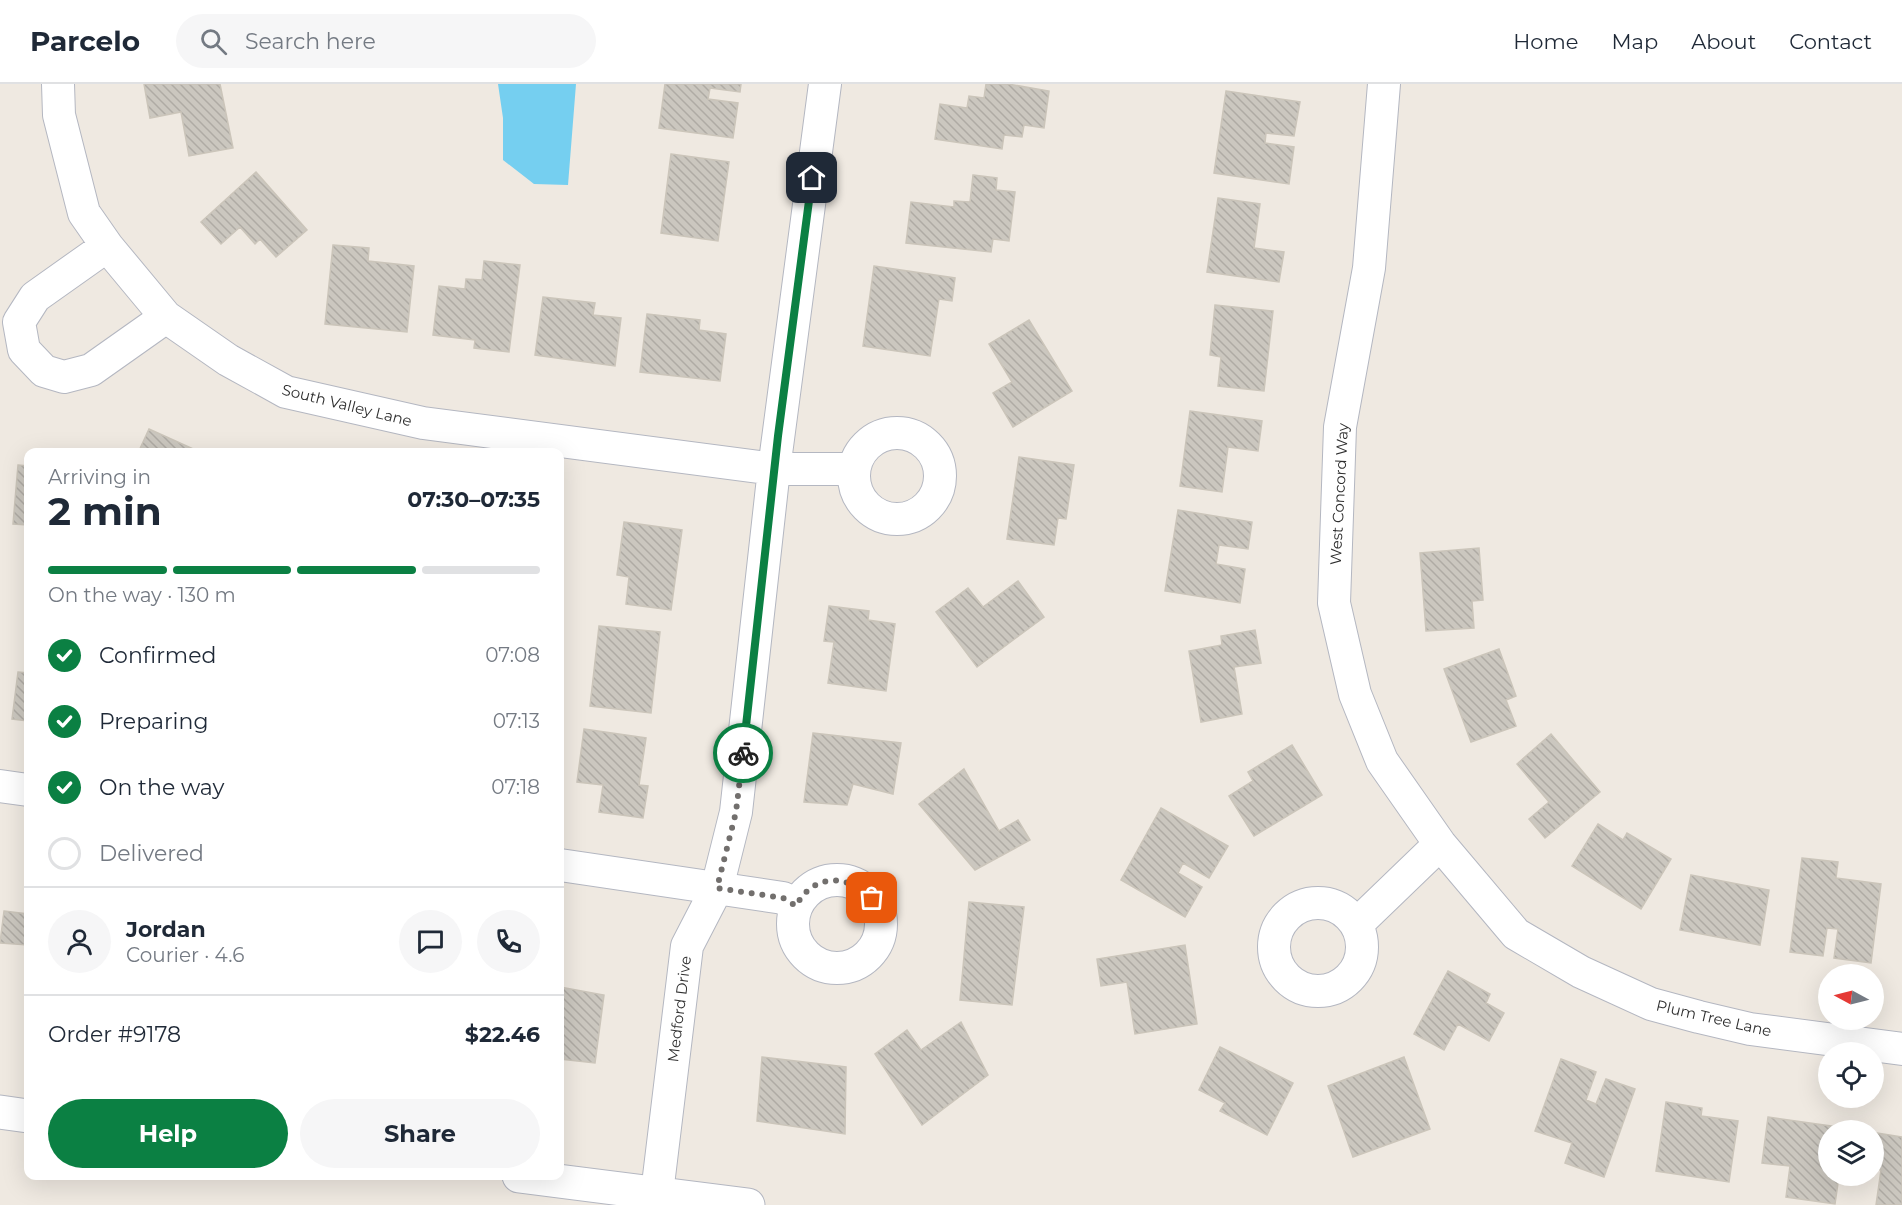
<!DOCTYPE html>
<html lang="en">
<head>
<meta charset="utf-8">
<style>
  body { margin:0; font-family:Montserrat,sans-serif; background:#f6f6f7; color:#1f2937; height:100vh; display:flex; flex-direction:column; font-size:22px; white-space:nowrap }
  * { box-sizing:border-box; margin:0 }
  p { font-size:20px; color:#747a83 }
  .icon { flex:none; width:33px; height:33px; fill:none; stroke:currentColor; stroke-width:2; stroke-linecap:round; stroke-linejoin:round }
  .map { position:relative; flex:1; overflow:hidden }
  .side { position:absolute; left:24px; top:364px; width:540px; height:732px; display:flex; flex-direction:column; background:#fff; border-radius:12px; box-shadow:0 6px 24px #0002 }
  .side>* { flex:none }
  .needle { width:39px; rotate:277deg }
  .fabs { position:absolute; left:1818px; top:880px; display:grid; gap:12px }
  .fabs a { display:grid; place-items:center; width:66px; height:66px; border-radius:50%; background:#fff; box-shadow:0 6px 24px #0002; font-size:30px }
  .pin { position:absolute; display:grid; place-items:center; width:51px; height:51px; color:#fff; margin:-26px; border-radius:12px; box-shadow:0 3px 9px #0006 }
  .courier { position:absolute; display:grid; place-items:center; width:60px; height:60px; margin:-30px; border:4px solid #0b8043; border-radius:50%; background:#fff; color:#222; box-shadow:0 2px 8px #0007 }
  .summary em { font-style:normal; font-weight:700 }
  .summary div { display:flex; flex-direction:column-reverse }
  .summary { display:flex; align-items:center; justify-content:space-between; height:102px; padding:0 24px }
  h1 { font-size:39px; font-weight:700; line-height:45px }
  .bar { display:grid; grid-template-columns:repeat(4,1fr); gap:9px 6px; align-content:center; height:72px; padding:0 24px }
  .bar i { height:8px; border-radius:4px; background:#e0e1e3 }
  .bar .active { background:#0b8043 }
  .bar p { grid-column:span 4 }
  .line { display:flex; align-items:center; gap:15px; padding:0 24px; border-top:2px solid #e0e1e3 }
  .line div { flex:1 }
  .round { display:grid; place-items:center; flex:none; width:63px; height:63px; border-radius:32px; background:#f6f6f7 }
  ol { padding:0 24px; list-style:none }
  li { display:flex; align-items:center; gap:18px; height:66px }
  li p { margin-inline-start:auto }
  li .icon { padding:6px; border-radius:50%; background:#0b8043; color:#fff; stroke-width:4 }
  li:last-child { color:#747a83 }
  li i { width:33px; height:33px; border:3px solid #e0e1e3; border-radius:50% }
  .primary-button { display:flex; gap:12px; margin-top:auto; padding:12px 24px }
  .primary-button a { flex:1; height:69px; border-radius:36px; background:#0b8043; color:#fff; font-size:24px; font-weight:700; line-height:69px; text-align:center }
  .primary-button a+a { background:#f6f6f7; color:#1f2937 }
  header { display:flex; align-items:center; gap:36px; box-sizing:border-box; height:84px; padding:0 30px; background:#fff; border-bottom:2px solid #e0e1e3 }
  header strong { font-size:28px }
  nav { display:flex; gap:33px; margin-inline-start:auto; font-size:21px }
  .search { width:420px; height:54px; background:#f6f6f7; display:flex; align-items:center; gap:15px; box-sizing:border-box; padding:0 21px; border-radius:33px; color:#747a83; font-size:22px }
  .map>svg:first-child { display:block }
</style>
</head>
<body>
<header>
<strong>Parcelo</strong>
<div class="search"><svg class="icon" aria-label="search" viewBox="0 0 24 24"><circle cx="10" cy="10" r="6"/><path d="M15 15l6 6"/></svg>Search here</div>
<nav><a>Home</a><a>Map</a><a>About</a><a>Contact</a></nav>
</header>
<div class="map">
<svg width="1902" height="1121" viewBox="0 0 1902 1121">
  <defs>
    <pattern id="building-back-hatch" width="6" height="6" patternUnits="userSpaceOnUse" patternTransform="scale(1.5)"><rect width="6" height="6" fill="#cbc7bf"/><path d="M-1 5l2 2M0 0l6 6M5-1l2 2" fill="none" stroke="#afaba4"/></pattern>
  </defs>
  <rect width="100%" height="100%" fill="#efe9e1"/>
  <path fill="#75cff0" d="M 498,0 L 576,0 L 568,101 L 534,100 L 503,76 L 503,34 Z"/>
  <path fill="url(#building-back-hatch)" stroke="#cbc5ba" stroke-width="1.5" d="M 144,0 L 220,0 L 233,64 L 189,72 L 181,28 L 150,34 Z
    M 665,0 L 741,0 L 740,8 L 710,4 L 708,15 L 738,19 L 733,54 L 659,44 Z
    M 986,0 L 1008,0 L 1049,7 L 1044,44 L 1024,41 L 1022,53 L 1004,51 L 1002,65 L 935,55 L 940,20 L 967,24 L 969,12 L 984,14 Z
    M 1226,7 L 1300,18 L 1294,52 L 1266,49 L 1265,59 L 1294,63 L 1289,100 L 1214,89 Z
    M 671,70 L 729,78 L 718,157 L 661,149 Z
    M 256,88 L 307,146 L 276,173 L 260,155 L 255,160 L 240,143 L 221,160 L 201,138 Z
    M 973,91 L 997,94 L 996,106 L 1015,108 L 1009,157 L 993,155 L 991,168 L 906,159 L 911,118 L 954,123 L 954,117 L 970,118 Z
    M 1218,114 L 1260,120 L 1254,164 L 1284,168 L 1279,198 L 1207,188 Z
    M 333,161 L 369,164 L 368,177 L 414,182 L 407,248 L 325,240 Z
    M 484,177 L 520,181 L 509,268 L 474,264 L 475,256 L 433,251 L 439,202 L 465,205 L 466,195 L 482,196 Z
    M 874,182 L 955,194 L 952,217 L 939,215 L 930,272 L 863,262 Z
    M 543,213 L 595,219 L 593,231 L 621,234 L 615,282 L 535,271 Z
    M 1215,221 L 1273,227 L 1264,307 L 1218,302 L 1221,273 L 1210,271 Z
    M 647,230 L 700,236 L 699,246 L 726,250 L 720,297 L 640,288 Z
    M 1029,236 L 1072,307 L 1013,343 L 993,309 L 1012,298 L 989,260 Z
    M 1190,327 L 1262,337 L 1258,367 L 1228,363 L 1222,408 L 1180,402 Z
    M 149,345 L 202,369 L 138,369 Z
    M 1019,373 L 1074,381 L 1066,435 L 1058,434 L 1054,461 L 1007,455 Z
    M 18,381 L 28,382 L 28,441 L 13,440 Z
    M 1178,426 L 1252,438 L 1248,465 L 1219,461 L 1216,480 L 1245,485 L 1240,519 L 1165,507 Z
    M 624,438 L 682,446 L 671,526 L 626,520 L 629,493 L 617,491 Z
    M 1479,464 L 1483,516 L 1472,517 L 1474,544 L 1426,547 L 1420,469 Z
    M 1018,497 L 1044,533 L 977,583 L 936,528 L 968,504 L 983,523 Z
    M 829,522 L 869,527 L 868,536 L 895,540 L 886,607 L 828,599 L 834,558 L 824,557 Z
    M 599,542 L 660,548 L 651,629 L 590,622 Z
    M 1255,546 L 1261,579 L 1234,583 L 1242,630 L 1201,638 L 1189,567 L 1222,561 L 1221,552 Z
    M 1499,565 L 1516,612 L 1506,616 L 1516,642 L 1471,658 L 1444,585 Z
    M 18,588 L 28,589 L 28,637 L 12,635 Z
    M 584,645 L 646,654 L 639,701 L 648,702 L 643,734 L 599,728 L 603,701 L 577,698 Z
    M 813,649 L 901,659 L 893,710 L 853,700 L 847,721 L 804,718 Z
    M 1551,650 L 1600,708 L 1545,754 L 1529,735 L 1549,718 L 1517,680 Z
    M 1292,661 L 1322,711 L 1254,752 L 1229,712 L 1253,697 L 1248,688 Z
    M 964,685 L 999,747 L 1018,736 L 1030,756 L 975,786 L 919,720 Z
    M 1161,724 L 1228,762 L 1209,794 L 1183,779 L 1178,789 L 1202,803 L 1185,833 L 1121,796 Z
    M 1598,740 L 1623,756 L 1627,749 L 1671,775 L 1641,825 L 1572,782 Z
    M 1802,774 L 1838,778 L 1836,794 L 1881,800 L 1871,879 L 1834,874 L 1838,845 L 1827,844 L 1823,872 L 1790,868 Z
    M 1691,791 L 1769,806 L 1760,861 L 1680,846 Z
    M 969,818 L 1024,823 L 1012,921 L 960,916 Z
    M 4,827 L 28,830 L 28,861 L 0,859 Z
    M 1185,861 L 1197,940 L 1135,950 L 1127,898 L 1101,902 L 1097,875 Z
    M 1448,887 L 1490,910 L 1486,919 L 1504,929 L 1489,957 L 1458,940 L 1444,966 L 1414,950 Z
    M 560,903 L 604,911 L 595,979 L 560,975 Z
    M 961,938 L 988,991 L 922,1041 L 875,970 L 907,946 L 921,966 Z
    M 1220,963 L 1293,999 L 1267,1051 L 1220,1027 L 1225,1019 L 1199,1006 Z
    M 762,973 L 846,983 L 845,1050 L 757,1037 Z
    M 1404,973 L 1430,1045 L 1353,1073 L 1328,1002 Z
    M 1561,975 L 1596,988 L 1586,1016 L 1596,1020 L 1606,995 L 1635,1005 L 1604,1093 L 1565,1079 L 1572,1059 L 1535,1047 Z
    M 1666,1018 L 1702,1024 L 1701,1032 L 1738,1037 L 1729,1098 L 1656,1087 Z
    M 1768,1033 L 1845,1044 L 1845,1047 L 1828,1047 L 1828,1092 L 1839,1092 L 1835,1120 L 1786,1113 L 1790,1082 L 1762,1079 Z
    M 1877,1049 L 1902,1053 L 1902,1121 L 1876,1121 L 1881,1086 L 1874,1084 Z"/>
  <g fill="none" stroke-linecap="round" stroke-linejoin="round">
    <defs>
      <path id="street" d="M 58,0 L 59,31 L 84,129 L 107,162 L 166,233 L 228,276 L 286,308 L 423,339 L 774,385 L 854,385
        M 1384,0 L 1369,184 L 1340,343 L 1334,519 L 1355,610 L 1382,677 L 1440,760 L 1516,850 L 1581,888 L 1651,920 L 1699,933 L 1750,945 L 1902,965
        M 107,162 L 35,213 L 19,238 L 24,266 L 44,287 L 64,293 L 91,286 L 166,233
        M854 392a43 43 0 1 1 86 0a43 43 0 1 1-86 0Z
        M 0,702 L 28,706
        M 560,781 L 783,814 L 796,822
        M793 840a44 44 0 1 1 88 0a44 44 0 1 1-88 0Z
        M1274 863a44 44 0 1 1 88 0a44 44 0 1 1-88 0Z
        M 1357,840 L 1440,760
        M 657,1109 L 687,862 L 717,804 L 736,728 L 774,385 L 825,0"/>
      <path id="secondary" d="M 0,1028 L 28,1032
        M 519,1092 L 748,1121"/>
    </defs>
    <use href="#street" stroke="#b4b7c1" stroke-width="34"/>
    <use href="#secondary" stroke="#b4b7c1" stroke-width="35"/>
    <use href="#street" stroke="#fff" stroke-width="32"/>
    <use href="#secondary" stroke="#fff" stroke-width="33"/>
  </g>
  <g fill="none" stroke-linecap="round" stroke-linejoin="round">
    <path stroke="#726f6d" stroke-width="6" stroke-dasharray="0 10.8" d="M 743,669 L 736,728 L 717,804 L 783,814 L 796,822 C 813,789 848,790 872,814"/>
    <path stroke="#0b8043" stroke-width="8" d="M 743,669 L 778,352 L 812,94"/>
  </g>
  <g text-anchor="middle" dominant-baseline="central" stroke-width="5" stroke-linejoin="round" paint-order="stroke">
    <g font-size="15" fill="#2e2e2e" stroke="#fff">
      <text transform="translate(347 321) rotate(14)">South Valley Lane</text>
      <text transform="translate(1339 410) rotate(-87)">West Concord Way</text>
      <text transform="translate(679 925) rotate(-83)">Medford Drive</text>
      <text transform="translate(1714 934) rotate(13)">Plum Tree Lane</text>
    </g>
  </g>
</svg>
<div class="fabs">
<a><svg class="needle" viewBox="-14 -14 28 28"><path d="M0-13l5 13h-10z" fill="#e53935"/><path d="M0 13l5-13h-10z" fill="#747a83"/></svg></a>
<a><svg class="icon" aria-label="locate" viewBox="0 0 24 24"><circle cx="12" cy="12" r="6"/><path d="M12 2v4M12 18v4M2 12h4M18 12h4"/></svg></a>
<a><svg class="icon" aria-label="layers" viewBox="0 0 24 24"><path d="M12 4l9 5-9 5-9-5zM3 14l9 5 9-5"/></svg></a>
</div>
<div class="pin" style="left:872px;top:814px;background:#ea580c"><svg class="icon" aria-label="bag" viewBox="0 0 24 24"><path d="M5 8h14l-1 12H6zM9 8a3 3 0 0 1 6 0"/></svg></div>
<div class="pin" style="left:812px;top:94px;background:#1f2937"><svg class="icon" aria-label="home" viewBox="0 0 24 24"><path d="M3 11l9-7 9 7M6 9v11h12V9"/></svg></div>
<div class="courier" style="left:743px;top:669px"><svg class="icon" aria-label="bike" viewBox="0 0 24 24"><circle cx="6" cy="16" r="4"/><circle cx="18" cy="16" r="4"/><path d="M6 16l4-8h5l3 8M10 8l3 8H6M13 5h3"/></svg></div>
<section class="side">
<div class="summary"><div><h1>2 min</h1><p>Arriving in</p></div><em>07:30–07:35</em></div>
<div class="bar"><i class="active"></i><i class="active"></i><i class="active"></i><i></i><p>On the way · 130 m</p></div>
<ol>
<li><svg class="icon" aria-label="check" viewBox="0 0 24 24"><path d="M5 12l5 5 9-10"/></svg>Confirmed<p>07:08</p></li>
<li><svg class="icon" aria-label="check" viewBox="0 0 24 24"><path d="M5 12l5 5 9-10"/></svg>Preparing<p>07:13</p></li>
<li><svg class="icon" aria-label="check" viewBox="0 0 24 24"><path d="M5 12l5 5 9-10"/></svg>On the way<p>07:18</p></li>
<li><i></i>Delivered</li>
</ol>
<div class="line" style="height:108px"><a class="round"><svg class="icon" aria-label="person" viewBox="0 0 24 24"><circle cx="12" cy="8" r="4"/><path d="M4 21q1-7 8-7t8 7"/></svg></a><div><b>Jordan</b><p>Courier · 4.6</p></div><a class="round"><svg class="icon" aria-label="chat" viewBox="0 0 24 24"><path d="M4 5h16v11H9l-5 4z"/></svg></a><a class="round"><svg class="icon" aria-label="phone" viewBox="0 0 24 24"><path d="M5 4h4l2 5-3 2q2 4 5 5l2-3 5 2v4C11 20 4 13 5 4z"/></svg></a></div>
<div class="line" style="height:78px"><div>Order #9178</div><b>$22.46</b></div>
<div class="primary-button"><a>Help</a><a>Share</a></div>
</section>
</div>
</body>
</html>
